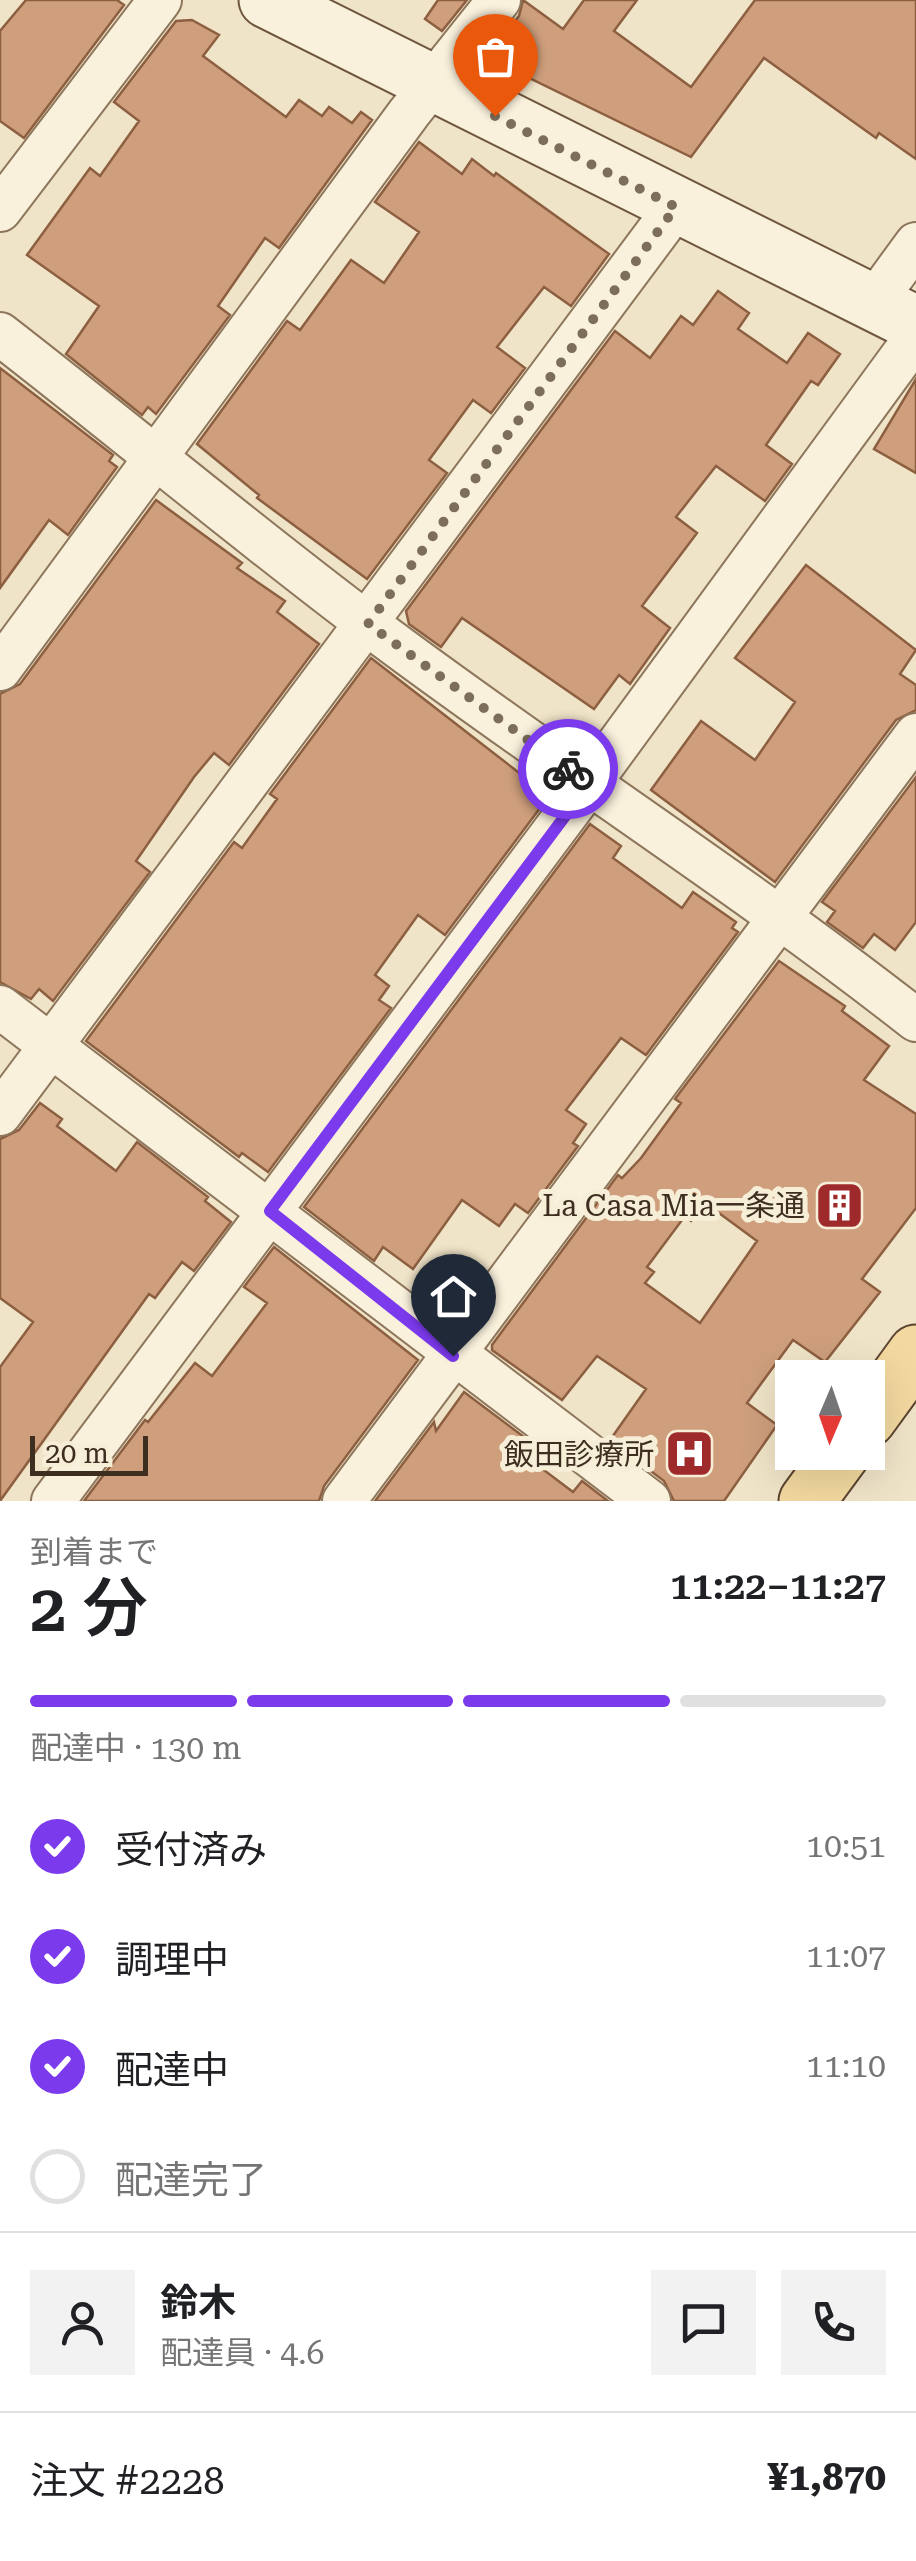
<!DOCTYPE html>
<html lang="ja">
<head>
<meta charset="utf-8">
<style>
  body { margin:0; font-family:"Roboto Serif","Noto Sans JP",serif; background:#f2f2f2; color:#202124; height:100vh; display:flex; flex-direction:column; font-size:38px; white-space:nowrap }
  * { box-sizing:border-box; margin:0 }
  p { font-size:32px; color:#757577 }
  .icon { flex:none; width:55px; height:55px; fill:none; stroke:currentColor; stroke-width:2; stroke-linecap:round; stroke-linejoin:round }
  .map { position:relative; height:1501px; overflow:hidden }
  .drawer { display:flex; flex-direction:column; background:#fff; flex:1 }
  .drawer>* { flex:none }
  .needle { width:65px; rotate:182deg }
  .fabs { position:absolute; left:775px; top:1360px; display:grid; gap:20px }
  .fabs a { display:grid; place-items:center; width:110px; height:110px; border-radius:0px; background:#fff; box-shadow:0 10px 40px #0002; font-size:50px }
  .scale { position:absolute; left:30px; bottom:25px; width:118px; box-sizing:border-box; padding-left:10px; border:5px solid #3d2e20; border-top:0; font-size:28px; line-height:35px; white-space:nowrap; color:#3d2e20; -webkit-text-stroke:8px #f7eed8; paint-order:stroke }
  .pin { position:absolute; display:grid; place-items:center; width:85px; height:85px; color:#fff; margin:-102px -42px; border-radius:50% 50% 50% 0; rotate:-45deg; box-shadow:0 0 10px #0007 }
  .pin .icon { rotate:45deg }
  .courier { position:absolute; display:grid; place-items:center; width:100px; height:100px; margin:-50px; border:8px solid #7c3aed; border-radius:50%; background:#fff; color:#222; box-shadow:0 2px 12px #0007 }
  .headline em { font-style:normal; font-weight:600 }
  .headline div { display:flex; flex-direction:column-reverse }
  .headline { display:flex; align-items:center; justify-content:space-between; height:170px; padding:0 30px }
  h1 { font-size:65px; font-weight:600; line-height:75px }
  .bar { display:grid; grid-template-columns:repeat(4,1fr); gap:15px 10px; align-content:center; height:120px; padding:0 30px }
  .bar i { height:12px; border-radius:8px; background:#e0e0e0 }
  .bar .selected { background:#7c3aed }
  .bar p { grid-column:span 4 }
  .line { display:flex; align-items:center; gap:25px; padding:0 30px; border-top:2px solid #e0e0e0 }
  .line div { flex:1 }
  .round { display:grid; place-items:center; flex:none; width:105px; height:105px; border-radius:0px; background:#f2f2f2 }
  ol { padding:0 30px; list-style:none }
  li { display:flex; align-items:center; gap:30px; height:110px }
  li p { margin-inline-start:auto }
  li .icon { padding:10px; border-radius:50%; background:#7c3aed; color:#fff; stroke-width:4 }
  li:last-child { color:#757577 }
  li i { width:55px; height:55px; border:5px solid #e0e0e0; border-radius:50% }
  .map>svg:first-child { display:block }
</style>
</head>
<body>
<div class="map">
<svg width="916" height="1501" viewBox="0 0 916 1501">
  <rect width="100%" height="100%" fill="#f0e4c8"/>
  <path fill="#cf9f7d" stroke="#8d5f41" stroke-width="2.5" fill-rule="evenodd" d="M 26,0 L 117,0 L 124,5 L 24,138 L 0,121 L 0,31 Z
    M 438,0 L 467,0 L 442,31 L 425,19 Z
    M 523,0 L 563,29 L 584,0 L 637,0 L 614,31 L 691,87 L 755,0 L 916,0 L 916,159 L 879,133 L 876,138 L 764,58 L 691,157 L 486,57 L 519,16 Z
    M 192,20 L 219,35 L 203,56 L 286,117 L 299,100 L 322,116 L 329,107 L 352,123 L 361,112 L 372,120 L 279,248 L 265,238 L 218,306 L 230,315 L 156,414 L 148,407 L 142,415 L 66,354 L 99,306 L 27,255 L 90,168 L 100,176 L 139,121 L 114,102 L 176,21 Z
    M 419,142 L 462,174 L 472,159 L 494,176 L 496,173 L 609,254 L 571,306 L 544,287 L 497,347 L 525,368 L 491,413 L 473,400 L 429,460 L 447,473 L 367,579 L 257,498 L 259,495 L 197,444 L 287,321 L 300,330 L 351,260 L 384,283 L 419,232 L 375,202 Z
    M 718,291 L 749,313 L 738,329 L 787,363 L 808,333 L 840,354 L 818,385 L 811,381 L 766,445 L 792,464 L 765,501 L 716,466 L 676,517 L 697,533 L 642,606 L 670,628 L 630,684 L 619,675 L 594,709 L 462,618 L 441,647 L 409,624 L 406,611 L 615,331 L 650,358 L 681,316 L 693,325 Z
    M 0,368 L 113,455 L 109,461 L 117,467 L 68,535 L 49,520 L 0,588 Z
    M 916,379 L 916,473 L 874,449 Z
    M 156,500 L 242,563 L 237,568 L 285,601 L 277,612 L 319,644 L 229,765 L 214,753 L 194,777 L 136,861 L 150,872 L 53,1001 L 39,989 L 31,999 L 0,982 L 0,694 L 20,684 Z
    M 806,565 L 916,650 L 900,674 L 916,685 L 916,710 L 896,720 L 775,882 L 651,790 L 701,721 L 755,760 L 795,702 L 735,658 Z
    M 371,658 L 549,796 L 445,935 L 418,915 L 375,975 L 389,986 L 379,1000 L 391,1008 L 268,1172 L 242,1153 L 239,1157 L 86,1041 L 234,842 L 242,848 L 277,799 L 270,794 Z
    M 916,777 L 916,922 L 895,950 L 874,934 L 863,948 L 827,922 L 835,911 L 822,902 Z
    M 590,824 L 621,846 L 613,858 L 682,908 L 693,892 L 736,922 L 732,928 L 738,932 L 646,1055 L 621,1038 L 566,1110 L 586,1124 L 573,1143 L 578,1146 L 528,1213 L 515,1204 L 499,1226 L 462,1200 L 413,1269 L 383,1247 L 374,1261 L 304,1207 Z
    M 779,961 L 845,1006 L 842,1011 L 889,1046 L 864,1080 L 916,1114 L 916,1208 L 862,1279 L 880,1292 L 825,1362 L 793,1340 L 747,1403 L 777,1425 L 724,1501 L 674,1501 L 664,1481 L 610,1440 L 646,1389 L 597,1356 L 562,1400 L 492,1350 L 492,1345 L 618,1175 L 622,1178 L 641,1158 L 681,1103 L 675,1099 ZM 704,1202 L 757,1241 L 700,1323 L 645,1283 L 654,1272 L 647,1267 L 685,1216 L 691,1221 Z
    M 40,1103 L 62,1119 L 57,1126 L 116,1171 L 137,1142 L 208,1197 L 205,1201 L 231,1222 L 194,1271 L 182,1262 L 155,1298 L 149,1294 L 0,1501 L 0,1367 L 33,1322 L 0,1298 L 0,1139 L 19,1130 Z
    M 274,1247 L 418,1360 L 324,1486 L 319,1501 L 84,1501 L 145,1420 L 148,1422 L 195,1363 L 212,1376 L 267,1303 L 244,1287 Z
    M 464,1392 L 524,1437 L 516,1449 L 573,1492 L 582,1481 L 608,1501 L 375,1501 L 434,1422 L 436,1431 Z"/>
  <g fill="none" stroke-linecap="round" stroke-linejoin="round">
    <defs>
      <path id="street" d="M 0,210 L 160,0
        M 873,303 L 916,244
        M 0,334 C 124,430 244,531 369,625 C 549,761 739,881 916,1020
        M 0,669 L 409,113 L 499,0
        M 0,1007 L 649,1501
        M 0,1114 L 676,207
        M 53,1501 L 589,784 L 916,337
        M 344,1501 L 916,735"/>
      <path id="secondary" d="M 267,0 L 916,324"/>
      <path id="primary" d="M 868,1419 L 916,1353
        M 807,1501 L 843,1452"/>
    </defs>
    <use href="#street" stroke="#8d765c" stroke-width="46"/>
    <use href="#secondary" stroke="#6f573f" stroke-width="59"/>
    <use href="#primary" stroke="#5b4430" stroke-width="59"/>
    <use href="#street" stroke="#faf1dc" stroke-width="42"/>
    <use href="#secondary" stroke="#faf1dc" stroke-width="55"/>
    <use href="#primary" stroke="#f3d9a0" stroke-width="55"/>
  </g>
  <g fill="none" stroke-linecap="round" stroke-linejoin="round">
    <path stroke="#7c6e5b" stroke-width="10" stroke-dasharray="0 18" d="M 495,116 L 676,207 L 368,624 L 568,769"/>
    <path stroke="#7c3aed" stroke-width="12" d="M 453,1356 L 270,1211 L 589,784 L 568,769"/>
  </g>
  <defs>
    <symbol id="building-square" viewBox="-11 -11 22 22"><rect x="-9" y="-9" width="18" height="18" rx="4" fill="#9e2a2b" stroke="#f7eed8"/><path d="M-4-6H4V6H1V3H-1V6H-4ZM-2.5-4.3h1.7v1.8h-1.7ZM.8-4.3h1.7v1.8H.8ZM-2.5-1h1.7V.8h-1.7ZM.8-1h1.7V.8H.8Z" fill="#fff"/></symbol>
    <symbol id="hospital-square" viewBox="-11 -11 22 22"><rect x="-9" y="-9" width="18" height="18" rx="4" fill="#9e2a2b" stroke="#f7eed8"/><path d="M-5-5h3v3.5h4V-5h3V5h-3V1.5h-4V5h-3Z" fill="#fff"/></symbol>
  </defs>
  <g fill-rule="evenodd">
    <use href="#building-square" x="812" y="1178" width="55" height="55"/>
    <use href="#hospital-square" x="662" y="1426" width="55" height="55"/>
  </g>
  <g text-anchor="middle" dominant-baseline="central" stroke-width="10" stroke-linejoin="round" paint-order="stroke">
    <g font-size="30" fill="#3d2e20" stroke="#f7eed8" text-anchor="end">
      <text x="805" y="1205">La Casa Mia一条通</text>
      <text x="654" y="1454">飯田診療所</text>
    </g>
  </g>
</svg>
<div class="fabs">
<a><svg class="needle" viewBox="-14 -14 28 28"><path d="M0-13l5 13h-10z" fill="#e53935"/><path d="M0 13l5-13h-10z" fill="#757577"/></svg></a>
</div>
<div class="scale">20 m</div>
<div class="pin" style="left:495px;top:116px;background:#ea580c"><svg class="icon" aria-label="bag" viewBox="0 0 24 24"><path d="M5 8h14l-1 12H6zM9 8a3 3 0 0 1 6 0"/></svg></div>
<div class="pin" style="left:453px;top:1356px;background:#1f2937"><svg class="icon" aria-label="home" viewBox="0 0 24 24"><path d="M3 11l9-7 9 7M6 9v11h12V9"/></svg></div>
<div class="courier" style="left:568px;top:769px"><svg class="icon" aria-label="bike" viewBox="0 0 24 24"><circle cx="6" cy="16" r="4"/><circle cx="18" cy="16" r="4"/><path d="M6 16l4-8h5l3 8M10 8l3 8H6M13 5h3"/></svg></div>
</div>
<section class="drawer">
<div class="headline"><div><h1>2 分</h1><p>到着まで</p></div><em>11:22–11:27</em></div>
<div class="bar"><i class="selected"></i><i class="selected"></i><i class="selected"></i><i></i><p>配達中 · 130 m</p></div>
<ol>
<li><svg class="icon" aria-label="check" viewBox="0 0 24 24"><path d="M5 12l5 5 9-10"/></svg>受付済み<p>10:51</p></li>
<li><svg class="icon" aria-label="check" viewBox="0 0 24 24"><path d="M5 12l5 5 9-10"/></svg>調理中<p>11:07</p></li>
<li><svg class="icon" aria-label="check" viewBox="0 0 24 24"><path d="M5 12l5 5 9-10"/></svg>配達中<p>11:10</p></li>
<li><i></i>配達完了</li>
</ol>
<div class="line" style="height:180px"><a class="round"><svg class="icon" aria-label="person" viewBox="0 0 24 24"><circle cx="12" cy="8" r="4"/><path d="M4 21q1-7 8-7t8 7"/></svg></a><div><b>鈴木</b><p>配達員 · 4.6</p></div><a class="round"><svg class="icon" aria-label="chat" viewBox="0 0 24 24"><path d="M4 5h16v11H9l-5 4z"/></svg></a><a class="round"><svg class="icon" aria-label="phone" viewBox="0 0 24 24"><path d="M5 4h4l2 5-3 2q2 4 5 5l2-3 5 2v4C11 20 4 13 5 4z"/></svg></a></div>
<div class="line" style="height:130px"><div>注文 #2228</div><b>¥1,870</b></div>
</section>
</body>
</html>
